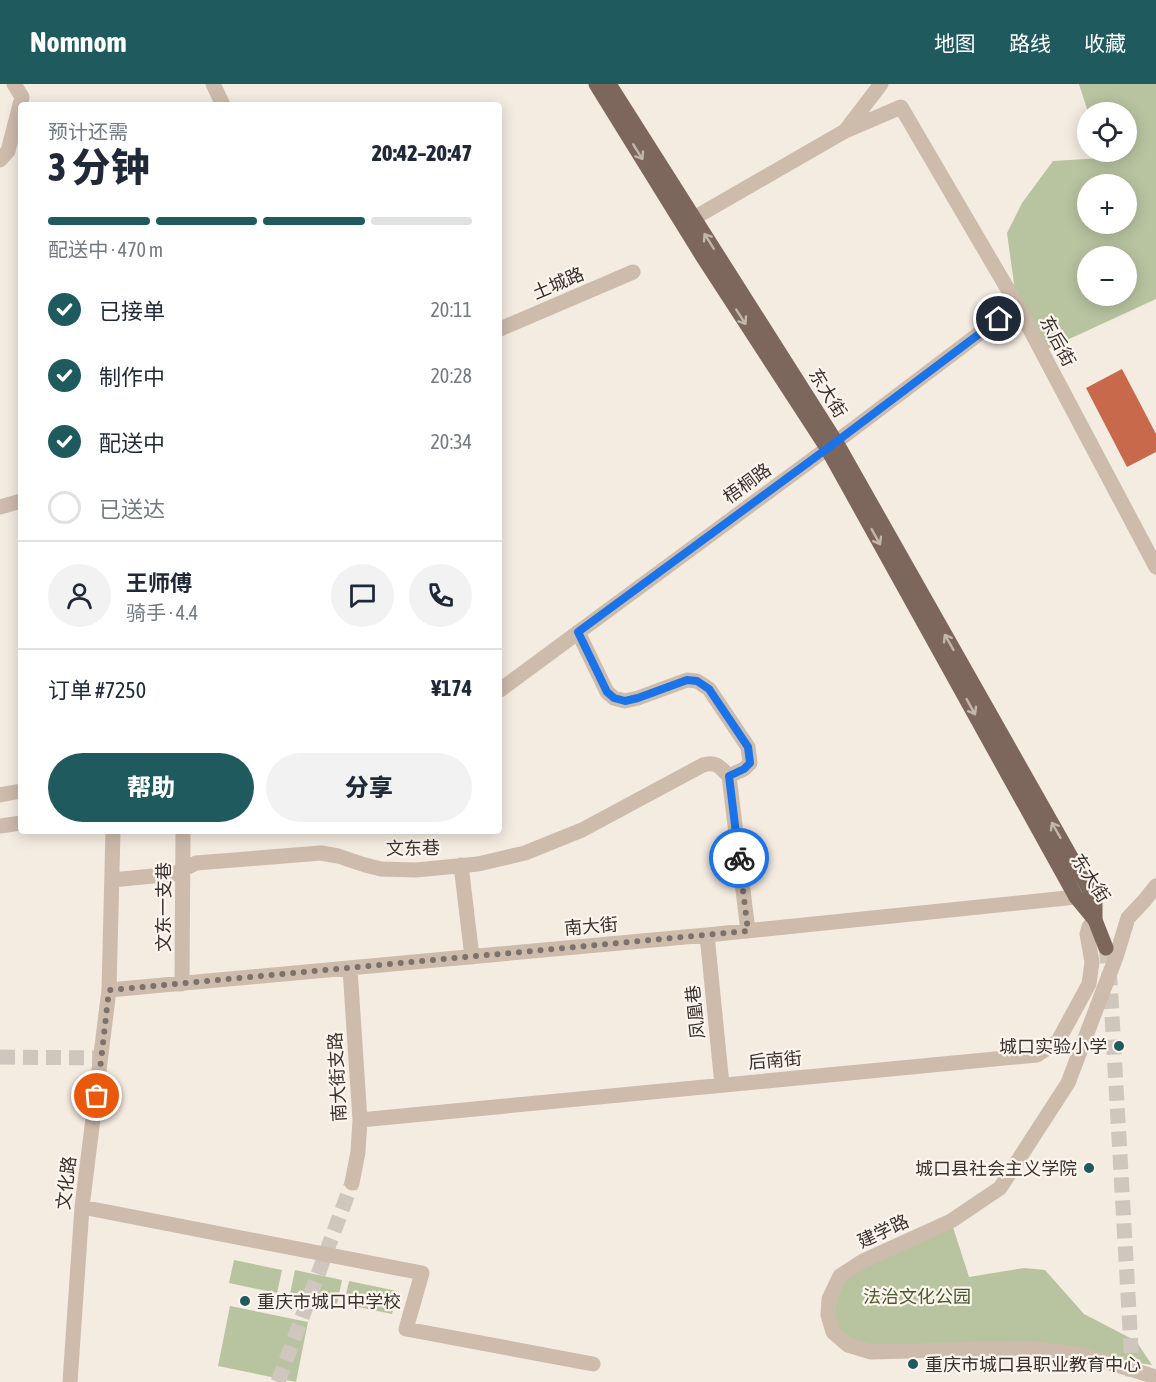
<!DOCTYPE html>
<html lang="zh">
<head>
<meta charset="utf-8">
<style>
  body { margin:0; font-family:"Asap Condensed","Noto Sans SC",sans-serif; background:#f2f2f3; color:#1f2937; height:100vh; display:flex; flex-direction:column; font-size:22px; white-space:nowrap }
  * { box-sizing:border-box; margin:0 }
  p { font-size:20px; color:#747a83 }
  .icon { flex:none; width:33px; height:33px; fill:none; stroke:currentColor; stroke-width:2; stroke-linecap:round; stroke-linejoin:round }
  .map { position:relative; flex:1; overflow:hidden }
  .sheet { position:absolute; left:18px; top:18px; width:484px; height:732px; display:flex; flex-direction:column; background:#fff; border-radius:6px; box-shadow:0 3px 15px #0003 }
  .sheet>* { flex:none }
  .buttons { position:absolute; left:1077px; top:18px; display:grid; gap:12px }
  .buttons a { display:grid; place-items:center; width:60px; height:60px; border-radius:50%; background:#fff; box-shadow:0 3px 15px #0003; font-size:30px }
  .pin { position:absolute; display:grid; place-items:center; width:51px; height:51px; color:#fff; margin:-26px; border:3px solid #fff; border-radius:50%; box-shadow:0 2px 6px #0007 }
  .courier { position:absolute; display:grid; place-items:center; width:60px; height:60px; margin:-30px; border:4px solid #1a73e8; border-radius:50%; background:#fff; color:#222; box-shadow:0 2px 8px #0007 }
  .head em { font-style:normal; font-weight:800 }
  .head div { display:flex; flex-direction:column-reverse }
  .head { display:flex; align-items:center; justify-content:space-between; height:102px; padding:0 30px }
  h1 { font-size:39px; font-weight:800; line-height:45px }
  .bar { display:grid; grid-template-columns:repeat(4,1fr); gap:9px 6px; align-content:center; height:72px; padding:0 30px }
  .bar i { height:8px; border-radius:4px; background:#e0e1e3 }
  .bar .selected { background:#1f5a5e }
  .bar p { grid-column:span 4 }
  .line { display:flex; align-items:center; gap:15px; padding:0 30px; border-top:2px solid #e0e1e3 }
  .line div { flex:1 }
  .round { display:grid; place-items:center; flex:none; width:63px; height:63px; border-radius:32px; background:#f2f2f3 }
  ol { padding:0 30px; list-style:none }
  li { display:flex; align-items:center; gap:18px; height:66px }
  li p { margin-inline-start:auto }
  li .icon { padding:6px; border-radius:50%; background:#1f5a5e; color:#fff; stroke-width:4 }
  li:last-child { color:#747a83 }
  li i { width:33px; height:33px; border:3px solid #e0e1e3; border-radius:50% }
  .cta { display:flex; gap:12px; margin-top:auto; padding:12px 30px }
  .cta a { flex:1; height:69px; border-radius:36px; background:#1f5a5e; color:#fff; font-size:24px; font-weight:800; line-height:69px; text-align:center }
  .cta a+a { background:#f2f2f3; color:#1f2937 }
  header { display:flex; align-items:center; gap:36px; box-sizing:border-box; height:84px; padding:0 30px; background:#1f5a5e; color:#fff }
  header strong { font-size:28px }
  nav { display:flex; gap:33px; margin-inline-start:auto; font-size:21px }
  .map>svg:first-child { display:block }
</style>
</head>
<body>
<header>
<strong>Nomnom</strong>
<nav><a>地图</a><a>路线</a><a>收藏</a></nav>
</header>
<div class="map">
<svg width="1156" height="1298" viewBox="0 0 1156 1298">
  <rect width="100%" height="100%" fill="#f4ebe1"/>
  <path fill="#b8c4a0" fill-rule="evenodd" d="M 1079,0 L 1156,0 L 1156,215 L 1041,268 L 1017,221 L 1007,149 L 1022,119 L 1053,77 L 1102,74 L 1100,68 L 1126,68 L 1126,28 L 1088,28 ZM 1088,100 L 1126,100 L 1126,140 L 1088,140 ZM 1088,172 L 1126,172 L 1126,212 L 1088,212 Z
    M 951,1137 L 969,1193 L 1024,1184 L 1045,1186 L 1084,1230 L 1136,1257 L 1152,1281 L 1084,1271 L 871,1268 L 833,1248 L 829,1215 L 840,1192 Z
    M 234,1176 L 282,1186 L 277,1209 L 229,1199 Z
    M 295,1186 L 342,1196 L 337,1220 L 290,1210 Z
    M 349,1197 L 397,1207 L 392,1230 L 344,1220 Z
    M 230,1222 L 308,1238 L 296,1298 L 218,1282 Z"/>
  <path fill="#c8694b" d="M 1122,285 L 1156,350 L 1156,368 L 1127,383 L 1086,304 Z"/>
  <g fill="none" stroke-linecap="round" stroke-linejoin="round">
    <path stroke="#cfc6bd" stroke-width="15" stroke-dasharray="15 8" stroke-linecap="butt" d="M 0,973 L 101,974"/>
    <path stroke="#cfc6bd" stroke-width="15" stroke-dasharray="15 8" stroke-linecap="butt" d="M 1106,864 L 1110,897 L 1133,1298
      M 278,1298 L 352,1099"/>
    <path stroke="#cdbbac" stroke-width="15" d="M 213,0 L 223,21
      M 845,47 L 901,23 L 1017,221 L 1156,483
      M 0,76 L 8,67 L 22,13 L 14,0
      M 694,134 L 845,47 L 881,0
      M 500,245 L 633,188
      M 0,423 L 21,417
      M 578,548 L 607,608 L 614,614 L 625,617 L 638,614 L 687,596 L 697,597 L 709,605 L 748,663 L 750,679 L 744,685 L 729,692
      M 500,606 L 836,358 L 1017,221
      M 729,692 L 748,847
      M 0,711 L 21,707
      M 0,742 L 21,739
      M 461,781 L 472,873
      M 112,796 L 173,790 L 182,786 L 196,779 L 321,769 L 338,772 L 365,781 L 381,785 L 416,786 L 478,780 L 525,769 L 582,746 L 703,681 C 716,677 720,683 729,692
      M 1156,802 L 1144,817 L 1128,834 L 1116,873 L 1068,999 L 1000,1104 L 951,1137 L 863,1177 L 840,1192 L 829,1215 L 828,1231 L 833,1248 L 848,1261 L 871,1268 L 1027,1264 L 1084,1271 L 1156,1293
      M 707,851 L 722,1001
      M 350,885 L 360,1036 L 358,1068 L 352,1099
      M 182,900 L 183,747
      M 109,906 L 707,851 L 1076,813
      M 360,1036 L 1037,971 L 1058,957 L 1089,900 L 1092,878 L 1087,850 L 1089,843 L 1095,836
      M 82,1123 L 422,1189 L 406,1245 L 593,1280
      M 70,1298 L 82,1123 L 109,906 L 113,747"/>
    <path stroke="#7d675c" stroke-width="15" d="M 596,0 L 703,173 L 827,364 L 1076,813 L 1095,836
      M 609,0 L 836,358 L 1089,805 L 1095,819 L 1095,836 L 1106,864"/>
  </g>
  <defs><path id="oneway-shaft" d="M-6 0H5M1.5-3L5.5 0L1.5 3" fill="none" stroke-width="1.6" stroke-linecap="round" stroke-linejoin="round" transform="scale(1.5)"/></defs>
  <g stroke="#c2b5ac">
    <use href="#oneway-shaft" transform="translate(638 68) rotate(58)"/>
    <use href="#oneway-shaft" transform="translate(709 157) rotate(-122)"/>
    <use href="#oneway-shaft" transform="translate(741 233) rotate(57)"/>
    <use href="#oneway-shaft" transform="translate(876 453) rotate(61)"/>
    <use href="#oneway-shaft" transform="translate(949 558) rotate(-120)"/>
    <use href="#oneway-shaft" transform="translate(971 623) rotate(61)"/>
    <use href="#oneway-shaft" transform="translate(1056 746) rotate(-120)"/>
  </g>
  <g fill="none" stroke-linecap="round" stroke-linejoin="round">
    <path stroke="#7c716b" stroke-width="6" stroke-dasharray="0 10.8" d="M 97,1012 L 109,906 L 748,847 L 739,774"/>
    <path stroke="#1a73e8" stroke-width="8" d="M 739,774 L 729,692 L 744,685 L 750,679 L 748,663 L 709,605 L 697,597 L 687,596 L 638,614 L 625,617 L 614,614 L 607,608 L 578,548 L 836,358 L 999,235"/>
  </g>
  <g fill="#1f5a5e" stroke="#fbf5ee" stroke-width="2">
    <circle cx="1119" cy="962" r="6"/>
    <circle cx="1089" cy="1084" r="6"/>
    <circle cx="245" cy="1217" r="6"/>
    <circle cx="913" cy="1280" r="6"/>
  </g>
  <g text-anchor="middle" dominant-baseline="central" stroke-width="4.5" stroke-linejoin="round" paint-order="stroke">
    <g font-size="18" fill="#3b302b" stroke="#fbf5ee">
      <text transform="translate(558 199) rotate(-23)">土城路</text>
      <text transform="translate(1058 257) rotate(62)">东后街</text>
      <text transform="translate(828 309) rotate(58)">东大街</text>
      <text transform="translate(747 399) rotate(-36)">梧桐路</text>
      <text transform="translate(413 764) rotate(-1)">文东巷</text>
      <text transform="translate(1091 794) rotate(57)">东大街</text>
      <text transform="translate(163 823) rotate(-90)">文东一支巷</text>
      <text transform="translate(591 842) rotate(-5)">南大街</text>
      <text transform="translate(695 928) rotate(-96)">凤凰巷</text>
      <text transform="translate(775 976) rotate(-5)">后南街</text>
      <text transform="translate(337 993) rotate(-93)">南大街支路</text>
      <text transform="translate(66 1099) rotate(-83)">文化路</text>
      <text transform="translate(883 1147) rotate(-25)">建学路</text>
    </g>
    <g font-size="18" fill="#3b302b" stroke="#fbf5ee" text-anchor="end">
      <text x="1107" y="962">城口实验小学</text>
      <text x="1077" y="1084">城口县社会主义学院</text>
      <text x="257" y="1217" text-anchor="start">重庆市城口中学校</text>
      <text x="925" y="1280" text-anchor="start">重庆市城口县职业教育中心</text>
    </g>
    <g font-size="18" fill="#4a5a2e" stroke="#fbf5ee">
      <text x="917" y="1212">法治文化公园</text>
    </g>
  </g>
</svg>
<div class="buttons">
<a><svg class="icon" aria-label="locate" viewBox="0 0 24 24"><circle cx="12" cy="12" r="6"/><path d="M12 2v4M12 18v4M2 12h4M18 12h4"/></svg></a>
<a>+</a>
<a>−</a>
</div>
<div class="pin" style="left:97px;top:1012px;background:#ea580c"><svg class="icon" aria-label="bag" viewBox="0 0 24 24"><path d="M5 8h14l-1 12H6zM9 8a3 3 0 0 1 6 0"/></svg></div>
<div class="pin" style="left:999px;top:235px;background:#1f2937"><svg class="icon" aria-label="home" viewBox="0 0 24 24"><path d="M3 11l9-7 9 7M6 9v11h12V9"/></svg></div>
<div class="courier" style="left:739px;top:774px"><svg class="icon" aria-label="bike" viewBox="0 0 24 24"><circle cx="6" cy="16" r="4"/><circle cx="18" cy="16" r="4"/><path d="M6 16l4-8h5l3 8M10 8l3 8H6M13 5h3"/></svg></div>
<section class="sheet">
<div class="head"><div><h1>3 分钟</h1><p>预计还需</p></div><em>20:42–20:47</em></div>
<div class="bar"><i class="selected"></i><i class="selected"></i><i class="selected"></i><i></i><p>配送中 · 470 m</p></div>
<ol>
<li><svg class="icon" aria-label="check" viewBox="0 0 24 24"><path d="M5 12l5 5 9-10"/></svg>已接单<p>20:11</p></li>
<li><svg class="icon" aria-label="check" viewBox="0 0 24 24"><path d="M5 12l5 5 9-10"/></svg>制作中<p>20:28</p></li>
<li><svg class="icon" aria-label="check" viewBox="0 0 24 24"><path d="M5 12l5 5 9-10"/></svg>配送中<p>20:34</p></li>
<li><i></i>已送达</li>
</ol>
<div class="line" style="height:108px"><a class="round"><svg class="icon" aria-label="person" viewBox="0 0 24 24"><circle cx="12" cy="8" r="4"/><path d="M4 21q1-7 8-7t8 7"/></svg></a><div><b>王师傅</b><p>骑手 · 4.4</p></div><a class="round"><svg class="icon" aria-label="chat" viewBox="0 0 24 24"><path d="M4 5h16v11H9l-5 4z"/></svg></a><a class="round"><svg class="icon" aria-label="phone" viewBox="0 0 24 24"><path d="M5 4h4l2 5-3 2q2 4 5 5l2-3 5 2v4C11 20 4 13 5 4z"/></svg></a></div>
<div class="line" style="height:78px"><div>订单 #7250</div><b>¥174</b></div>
<div class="cta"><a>帮助</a><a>分享</a></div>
</section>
</div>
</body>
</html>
